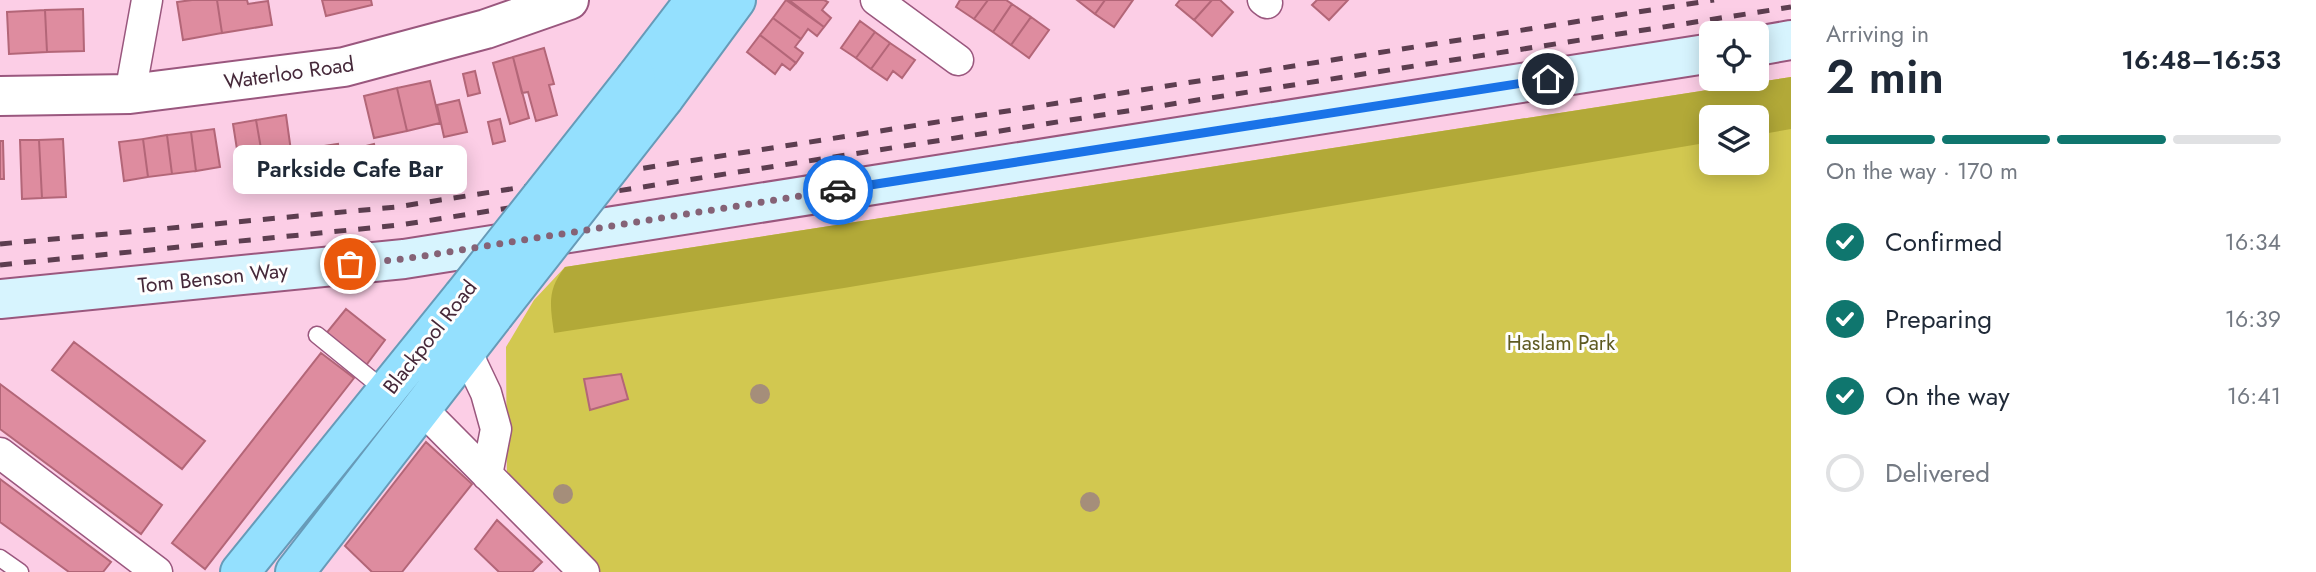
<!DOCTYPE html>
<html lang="en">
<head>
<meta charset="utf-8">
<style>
  body { margin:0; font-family:Jost,sans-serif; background:#f6f6f7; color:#1f2937; height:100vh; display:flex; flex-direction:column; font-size:26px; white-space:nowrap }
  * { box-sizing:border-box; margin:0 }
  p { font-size:23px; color:#747a83 }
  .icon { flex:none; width:38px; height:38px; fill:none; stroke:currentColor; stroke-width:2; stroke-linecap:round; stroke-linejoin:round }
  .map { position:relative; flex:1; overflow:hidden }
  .drawer { display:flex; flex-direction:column; background:#fff; width:525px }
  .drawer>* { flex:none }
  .fabs { position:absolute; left:1699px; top:21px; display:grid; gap:14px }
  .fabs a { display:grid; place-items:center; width:70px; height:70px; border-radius:10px; background:#fff; box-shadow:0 4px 18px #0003; font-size:35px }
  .pin { position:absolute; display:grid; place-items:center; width:60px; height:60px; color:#fff; margin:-30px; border:4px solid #fff; border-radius:50%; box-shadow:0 2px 7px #0007 }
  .courier { position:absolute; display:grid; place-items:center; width:70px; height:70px; margin:-35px; border:5px solid #1a73e8; border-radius:50%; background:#fff; color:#222; box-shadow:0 2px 9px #0007 }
  .bubble { position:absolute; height:49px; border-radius:10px; background:#fff; box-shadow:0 4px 18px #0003; font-size:23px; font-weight:600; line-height:49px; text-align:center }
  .headline em { font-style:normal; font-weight:600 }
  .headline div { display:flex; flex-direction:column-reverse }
  .headline { display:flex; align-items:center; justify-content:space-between; height:119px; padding:0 35px }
  h1 { font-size:46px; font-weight:600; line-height:52px }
  .bar { display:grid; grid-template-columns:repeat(4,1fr); gap:10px 7px; align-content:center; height:84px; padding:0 35px }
  .bar i { height:9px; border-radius:5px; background:#e0e1e3 }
  .bar .active { background:#0f766e }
  .bar p { grid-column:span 4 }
  ol { padding:0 35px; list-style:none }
  li { display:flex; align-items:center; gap:21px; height:77px }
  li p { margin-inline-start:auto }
  li .icon { padding:7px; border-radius:50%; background:#0f766e; color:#fff; stroke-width:4 }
  li:last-child { color:#747a83 }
  li i { width:38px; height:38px; border:4px solid #e0e1e3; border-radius:50% }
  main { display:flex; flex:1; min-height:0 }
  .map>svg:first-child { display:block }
</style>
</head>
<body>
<main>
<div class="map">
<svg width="1791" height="572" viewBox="0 0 1791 572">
  <rect width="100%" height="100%" fill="#fccee6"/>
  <path fill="#d2c850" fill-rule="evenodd" d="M 1791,77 L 1791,572 L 585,572 L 507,495 L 506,347 L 534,300 L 565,267 ZM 1712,117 L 1757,117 L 1757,163 L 1712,163 Z"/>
  <path fill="#b2a938" d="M 1791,77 L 1791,129 L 1757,135 L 1757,117 L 1712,117 L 1711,142 L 844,288 L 554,333 C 550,305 547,290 565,267 Z"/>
  <path fill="#de8c9f" stroke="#b36678" stroke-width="2" d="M 192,0 L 217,0 L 222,33 L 183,40 L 177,2 Z
    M 217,0 L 247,0 L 248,4 L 268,1 L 272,25 L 222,33 Z
    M 322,0 L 371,0 L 372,5 L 326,16 Z
    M 786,0 L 824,27 L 817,36 L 808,29 L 801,39 L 773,18 Z
    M 789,0 L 824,0 L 828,2 L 822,10 L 831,18 L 824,27 Z
    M 960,0 L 988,0 L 974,19 L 956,7 Z
    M 988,0 L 1006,0 L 1012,4 L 993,32 L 974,19 Z
    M 1077,0 L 1105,0 L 1095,14 Z
    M 1105,0 L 1133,0 L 1114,27 L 1095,14 Z
    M 1180,0 L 1212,0 L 1194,20 L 1176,5 Z
    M 1212,0 L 1220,0 L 1233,12 L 1212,36 L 1194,20 Z
    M 1317,0 L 1348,0 L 1329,20 L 1312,5 Z
    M 1012,4 L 1031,17 L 1011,45 L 993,32 Z
    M 83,9 L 84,51 L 47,52 L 45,10 Z
    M 45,10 L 47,52 L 9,54 L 7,12 Z
    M 1031,17 L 1049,30 L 1029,58 L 1011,45 Z
    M 773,18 L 801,39 L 795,47 L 803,53 L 796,63 L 760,35 Z
    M 860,21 L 875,32 L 856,58 L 841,48 Z
    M 875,32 L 890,43 L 871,69 L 856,58 Z
    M 760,35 L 796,63 L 790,70 L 782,64 L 775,74 L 747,52 Z
    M 890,43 L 915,60 L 902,78 L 893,71 L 887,80 L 871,69 Z
    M 544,48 L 554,84 L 549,85 L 557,115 L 536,121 L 528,92 L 522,93 L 513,57 Z
    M 513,57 L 529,118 L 510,124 L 493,63 Z
    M 475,71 L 480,93 L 468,96 L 463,74 Z
    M 430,81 L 440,123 L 407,131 L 397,88 Z
    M 397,88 L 407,131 L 374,138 L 364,96 Z
    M 459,100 L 467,132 L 444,137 L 437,105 Z
    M 286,115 L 291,151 L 338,144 L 341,166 L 266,177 L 256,120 Z
    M 500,119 L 505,141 L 493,144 L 488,122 Z
    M 256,120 L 266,177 L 242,181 L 233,124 Z
    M 214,129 L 220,167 L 196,171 L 191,132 Z
    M 191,132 L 196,171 L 172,174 L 167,135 Z
    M 167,135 L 172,174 L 148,177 L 143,139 Z
    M 63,139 L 66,197 L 42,198 L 39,140 Z
    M 143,139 L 148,177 L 124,181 L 119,142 Z
    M 20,140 L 39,140 L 42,198 L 22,199 Z
    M 0,141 L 3,141 L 4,179 L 0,179 Z
    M 374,144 L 379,166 L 367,169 L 362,147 Z
    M 346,309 L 385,340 L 364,368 L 324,336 Z
    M 74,342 L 205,441 L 182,469 L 52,370 Z
    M 321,353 L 354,378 L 205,569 L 172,543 Z
    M 621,374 L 628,399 L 590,410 L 584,379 Z
    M 0,384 L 162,505 L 141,534 L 0,429 Z
    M 426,442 L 472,484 L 402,572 L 372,572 L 345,546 Z
    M 0,479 L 111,562 L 103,572 L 69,572 L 0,522 Z
    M 497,520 L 542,562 L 532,572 L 499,572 L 475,549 Z"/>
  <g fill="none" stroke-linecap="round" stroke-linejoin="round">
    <defs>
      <path id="service" d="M 317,335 L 387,392
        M 0,558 L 20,572"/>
      <path id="minor" d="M 876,0 L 958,60
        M 1263,0 L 1267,3
        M 130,94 L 147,0
        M 466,351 L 486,393 L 496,429 L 487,475
        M 422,409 L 584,572
        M 0,453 L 157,572"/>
      <path id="tertiary" d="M 0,96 L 130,94 L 344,67 L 486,29 L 569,0"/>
      <path id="secondary" d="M 1757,46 L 1791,40
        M 0,299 L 404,259 L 1712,53"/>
      <path id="trunk" d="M 636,77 L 695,0
        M 664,98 L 736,0
        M 240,572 L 463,296
        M 295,572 L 494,315"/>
    </defs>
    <use href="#service" stroke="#9a577e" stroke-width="19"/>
    <use href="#minor" stroke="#9a577e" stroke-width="33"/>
    <use href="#tertiary" stroke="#9a577e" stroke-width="42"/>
    <use href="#secondary" stroke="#9a577e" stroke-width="42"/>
    <use href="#trunk" stroke="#679bb8" stroke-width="42"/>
    <use href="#service" stroke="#fff" stroke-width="16"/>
    <use href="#minor" stroke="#fff" stroke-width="30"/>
    <use href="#tertiary" stroke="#fff" stroke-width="38"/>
    <use href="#secondary" stroke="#d7f4fe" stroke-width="38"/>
    <use href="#trunk" stroke="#94e0fe" stroke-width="38"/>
    <path stroke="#5d3e50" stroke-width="5" stroke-dasharray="12 12" stroke-linecap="butt" d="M 0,244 L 396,207 L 1714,0
      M 0,265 L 400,225 L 1791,7"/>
    <defs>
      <path id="trunk-bridge" d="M 463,296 L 636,77
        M 494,315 L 664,98"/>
    </defs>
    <use href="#trunk-bridge" stroke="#679bb8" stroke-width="42" stroke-linecap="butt"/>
    <use href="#trunk-bridge" stroke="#94e0fe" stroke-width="38"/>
  </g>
  <g fill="#a58e7a">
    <circle cx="760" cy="394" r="10"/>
    <circle cx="563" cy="494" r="10"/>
    <circle cx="1090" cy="502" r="10"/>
  </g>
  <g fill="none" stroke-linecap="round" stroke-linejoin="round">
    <path stroke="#856276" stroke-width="7" stroke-dasharray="0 12.6" d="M 350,264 L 404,259 L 838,190"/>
    <path stroke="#1a73e8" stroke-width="9" d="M 838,190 L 1548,79"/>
  </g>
  <g text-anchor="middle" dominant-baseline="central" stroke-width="6" stroke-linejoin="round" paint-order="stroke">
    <g font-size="21" fill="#452839" stroke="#fefefe">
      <text transform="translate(289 73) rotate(-8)">Waterloo Road</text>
      <text transform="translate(213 278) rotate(-6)">Tom Benson Way</text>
      <text transform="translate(430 337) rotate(-52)">Blackpool Road</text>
    </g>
    <g font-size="21" fill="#5e5a21" stroke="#fefefe">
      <text x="1561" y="343">Haslam Park</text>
    </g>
  </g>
</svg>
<div class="fabs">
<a><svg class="icon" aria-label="locate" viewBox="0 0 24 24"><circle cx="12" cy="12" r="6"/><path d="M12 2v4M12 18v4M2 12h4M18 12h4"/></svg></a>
<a><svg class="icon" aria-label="layers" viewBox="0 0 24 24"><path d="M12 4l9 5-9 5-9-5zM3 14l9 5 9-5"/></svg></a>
</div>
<div class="pin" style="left:350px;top:264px;background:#ea580c"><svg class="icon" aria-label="bag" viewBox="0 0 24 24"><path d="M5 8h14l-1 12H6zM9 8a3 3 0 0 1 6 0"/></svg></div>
<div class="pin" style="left:1548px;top:79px;background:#1f2937"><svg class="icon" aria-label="home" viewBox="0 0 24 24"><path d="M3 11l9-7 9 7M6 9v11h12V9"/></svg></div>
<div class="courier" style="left:838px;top:190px"><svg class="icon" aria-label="car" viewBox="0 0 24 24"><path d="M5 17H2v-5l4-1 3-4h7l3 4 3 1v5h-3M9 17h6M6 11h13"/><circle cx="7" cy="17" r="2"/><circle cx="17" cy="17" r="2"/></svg></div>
<div class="bubble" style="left:233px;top:145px;width:234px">Parkside Cafe Bar</div>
</div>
<section class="drawer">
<div class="headline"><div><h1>2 min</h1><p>Arriving in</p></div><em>16:48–16:53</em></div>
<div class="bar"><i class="active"></i><i class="active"></i><i class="active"></i><i></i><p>On the way · 170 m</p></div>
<ol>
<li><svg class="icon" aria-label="check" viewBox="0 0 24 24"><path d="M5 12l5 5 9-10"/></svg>Confirmed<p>16:34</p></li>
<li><svg class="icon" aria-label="check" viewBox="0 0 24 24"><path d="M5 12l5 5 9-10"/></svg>Preparing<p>16:39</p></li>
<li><svg class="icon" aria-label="check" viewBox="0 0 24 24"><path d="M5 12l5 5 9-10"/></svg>On the way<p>16:41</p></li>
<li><i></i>Delivered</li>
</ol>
</section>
</main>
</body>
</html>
